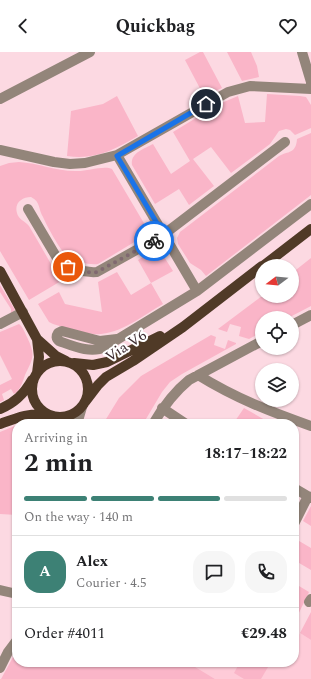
<!DOCTYPE html>
<html lang="en">
<head>
<meta charset="utf-8">
<style>
  body { margin:0; font-family:Spectral,serif; background:#f6f6f6; color:#202124; height:100vh; display:flex; flex-direction:column; font-size:15px; white-space:nowrap }
  * { box-sizing:border-box; margin:0 }
  p { font-size:13px; color:#757577 }
  .icon { flex:none; width:22px; height:22px; fill:none; stroke:currentColor; stroke-width:2; stroke-linecap:round; stroke-linejoin:round }
  .map { position:relative; flex:1; overflow:hidden }
  .panel { position:absolute; left:12px; top:367px; width:287px; height:248px; display:flex; flex-direction:column; background:#fff; border-radius:16px; box-shadow:0 1px 3px #0004 }
  .panel>* { flex:none }
  .needle { width:26px; rotate:254deg }
  .buttons { position:absolute; left:255px; top:207px; display:grid; gap:8px }
  .buttons a { display:grid; place-items:center; width:44px; height:44px; border-radius:50%; background:#fff; box-shadow:0 1px 3px #0004; font-size:20px }
  .pin { position:absolute; display:grid; place-items:center; width:34px; height:34px; color:#fff; margin:-17px; border:2px solid #fff; border-radius:50%; box-shadow:0 1px 4px #0007 }
  .courier { position:absolute; display:grid; place-items:center; width:40px; height:40px; margin:-20px; border:3px solid #1a73e8; border-radius:50%; background:#fff; color:#222; box-shadow:0 1px 5px #0007 }
  .headline em { font-style:normal; font-weight:700 }
  .headline div { display:flex; flex-direction:column-reverse }
  .headline { display:flex; align-items:center; justify-content:space-between; height:68px; padding:0 12px }
  h1 { font-size:26px; font-weight:700; line-height:30px }
  .bar { display:grid; grid-template-columns:repeat(4,1fr); gap:6px 4px; align-content:center; height:48px; padding:0 12px }
  .bar i { height:5px; border-radius:3px; background:#e0e0e0 }
  .bar .current { background:#3d8175 }
  .bar p { grid-column:span 4 }
  .line { display:flex; align-items:center; gap:10px; padding:0 12px; border-top:1px solid #e0e0e0 }
  .line div { flex:1 }
  .round { display:grid; place-items:center; flex:none; width:42px; height:42px; border-radius:16px; background:#f6f6f6 }
  header { display:flex; justify-content:space-between; align-items:center; height:52px; padding:0 12px; background:#fff; font-size:18px; font-weight:700 }
  .map>svg:first-child { display:block }
</style>
</head>
<body>
<header><svg class="icon" aria-label="back" viewBox="0 0 24 24"><path d="M15 5l-7 7 7 7"/></svg>Quickbag<svg class="icon" aria-label="heart" viewBox="0 0 24 24"><path d="M12 20l-8-8c-3-5 5-10 8-4 3-6 11-1 8 4z"/></svg></header>
<div class="map">
<svg width="311" height="627" viewBox="0 0 311 627">
  <rect width="100%" height="100%" fill="#fcd9e2"/>
  <path fill="#fecbd8" d="M 300,581 L 311,588 L 311,627 L 215,627 L 187,610 L 294,610 L 294,592 Z"/>
  <path fill="#fab5c8" d="M 200,0 L 203,0 L 222,36 L 204,44 L 185,8 Z
    M 227,0 L 251,0 L 257,14 L 259,25 L 242,29 Z
    M 267,42 L 300,44 L 306,45 L 311,53 L 311,76 L 295,83 L 290,78 L 286,77 L 279,79 L 270,92 L 231,121 L 211,95 L 193,107 L 214,134 L 189,153 L 179,137 L 155,152 L 132,113 C 130,101 144,97 153,92 L 171,122 L 190,109 L 173,80 L 219,52 L 238,44 L 245,71 L 265,70 Z
    M 117,44 L 138,84 C 114,98 95,108 67,104 L 71,59 L 103,52 Z
    M 311,81 L 311,143 L 206,224 L 201,218 L 190,211 L 178,192 L 177,186 L 180,180 L 279,104 C 288,99 296,102 297,87 Z
    M 19,110 C 39,111 58,120 78,119 C 87,119 105,113 112,117 L 145,173 L 147,177 L 146,183 L 98,212 C 90,213 74,210 68,205 C 61,200 47,174 43,165 C 38,157 41,150 31,145 C 22,145 14,151 17,161 C 18,167 25,169 29,174 C 40,192 50,211 61,229 L 29,248 L 0,199 L 0,114 L 9,111 Z
    M 156,197 L 161,200 L 173,219 L 151,231 L 163,252 C 142,264 119,284 93,282 C 80,280 66,276 53,272 L 49,270 L 38,252 L 59,240 L 65,252 L 102,260 L 98,230 L 117,220 L 131,243 L 151,231 L 138,208 Z
    M 311,206 L 311,254 L 288,266 L 262,266 L 262,280 L 249,287 L 239,284 L 241,275 L 230,272 L 227,280 L 218,277 L 262,244 L 292,244 L 292,221 Z
    M 0,233 L 15,258 L 10,262 L 11,260 L 11,257 L 0,240 Z
    M 19,272 C 23,275 25,281 27,285 C 36,304 33,306 25,323 C 23,329 21,335 17,340 L 14,342 L 11,337 L 2,342 L 4,348 L 0,350 L 0,333 L 12,327 L 0,303 L 0,280 Z
    M 211,283 L 216,285 L 214,293 L 225,297 L 228,288 L 236,291 L 236,292 L 182,322 L 170,330 L 162,340 L 143,372 L 103,372 L 119,346 L 141,324 Z
    M 244,356 L 272,372 L 233,372 Z
    M 17,373 L 17,463 L 0,462 L 0,380 Z
    M 311,454 L 311,474 L 303,469 Z
    M 294,486 L 311,496 L 311,518 L 294,508 Z
    M 294,531 L 309,540 L 295,569 L 296,573 L 294,577 Z
    M 311,560 L 311,588 L 300,581 Z
    M 17,598 L 17,610 L 187,610 L 215,627 L 1,627 Z
    M 240,610 L 271,610 L 261,627 L 244,627 L 234,621 Z"/>
  <g fill="none" stroke-linecap="round" stroke-linejoin="round">
    <path stroke="#93857a" stroke-width="10" d="M 302,0 L 311,30
      M 0,47 L 90,0
      M 0,98 L 54,110 L 70,112 L 85,111 L 117,103 L 228,40 L 250,34 L 311,37
      M 117,103 L 197,239
      M 28,157 L 57,206 C 66,216 84,221 97,220 L 163,183 L 285,90
      M 0,272 L 23,260
      M 292,273 L 311,263
      M 117,287 L 100,289 L 62,279 L 58,281 C 56,284 56,287 59,289 C 73,294 91,302 105,295 L 197,239 L 311,152
      M 198,323 C 235,346 271,360 311,374
      M 162,356 L 186,372
      M 52,364 L 59,372
      M 77,372 L 82,355
      M 153,372 C 163,355 173,341 189,328 L 262,289
      M 294,436 L 311,446
      M 294,472 L 308,444
      M 0,538 L 17,542
      M 309,550 L 311,547
      M 0,616 L 8,600 L 17,588"/>
    <path stroke="#503a27" stroke-width="10" d="M 263,214 L 311,177
      M 0,219 L 37,287 L 39,305 L 37,321
      M 37,287 L 56,304 L 66,309
      M32 337a28 28 0 1 1 56 0a28 28 0 1 1-56 0Z
      M 74,311 L 93,313 L 107,310 L 160,284
      M 85,350 L 98,333 L 106,325 L 133,309 L 183,275 L 262,214
      M 0,357 C 15,351 24,342 32,328
      M 0,372 C 16,366 30,360 48,363"/>
  </g>
  <g fill="none" stroke-linecap="round" stroke-linejoin="round">
    <path stroke="#806970" stroke-width="4" stroke-dasharray="0 7.2" d="M 68,215 L 92,221 L 97,220 L 154,189"/>
    <path stroke="#1a73e8" stroke-width="5" d="M 154,189 L 164,183 L 117,104 L 206,52"/>
  </g>
  <g text-anchor="middle" dominant-baseline="central" stroke-width="4" stroke-linejoin="round" paint-order="stroke">
    <g font-size="15" fill="#3e2d32" stroke="#fff">
      <text transform="translate(126 294) rotate(-33)">Via V6</text>
    </g>
  </g>
</svg>
<div class="buttons">
<a><svg class="needle" viewBox="-14 -14 28 28"><path d="M0-13l5 13h-10z" fill="#e53935"/><path d="M0 13l5-13h-10z" fill="#757577"/></svg></a>
<a><svg class="icon" aria-label="locate" viewBox="0 0 24 24"><circle cx="12" cy="12" r="6"/><path d="M12 2v4M12 18v4M2 12h4M18 12h4"/></svg></a>
<a><svg class="icon" aria-label="layers" viewBox="0 0 24 24"><path d="M12 4l9 5-9 5-9-5zM3 14l9 5 9-5"/></svg></a>
</div>
<div class="pin" style="left:68px;top:215px;background:#ea580c"><svg class="icon" aria-label="bag" viewBox="0 0 24 24"><path d="M5 8h14l-1 12H6zM9 8a3 3 0 0 1 6 0"/></svg></div>
<div class="pin" style="left:206px;top:52px;background:#1f2937"><svg class="icon" aria-label="home" viewBox="0 0 24 24"><path d="M3 11l9-7 9 7M6 9v11h12V9"/></svg></div>
<div class="courier" style="left:154px;top:189px"><svg class="icon" aria-label="bike" viewBox="0 0 24 24"><circle cx="6" cy="16" r="4"/><circle cx="18" cy="16" r="4"/><path d="M6 16l4-8h5l3 8M10 8l3 8H6M13 5h3"/></svg></div>
<section class="panel">
<div class="headline"><div><h1>2 min</h1><p>Arriving in</p></div><em>18:17–18:22</em></div>
<div class="bar"><i class="current"></i><i class="current"></i><i class="current"></i><i></i><p>On the way · 140 m</p></div>
<div class="line" style="height:72px"><b class="round" style="background:#3d8175;color:#fff">A</b><div><b>Alex</b><p>Courier · 4.5</p></div><a class="round"><svg class="icon" aria-label="chat" viewBox="0 0 24 24"><path d="M4 5h16v11H9l-5 4z"/></svg></a><a class="round"><svg class="icon" aria-label="phone" viewBox="0 0 24 24"><path d="M5 4h4l2 5-3 2q2 4 5 5l2-3 5 2v4C11 20 4 13 5 4z"/></svg></a></div>
<div class="line" style="height:52px"><div>Order #4011</div><b>€29.48</b></div>
</section>
</div>
</body>
</html>
